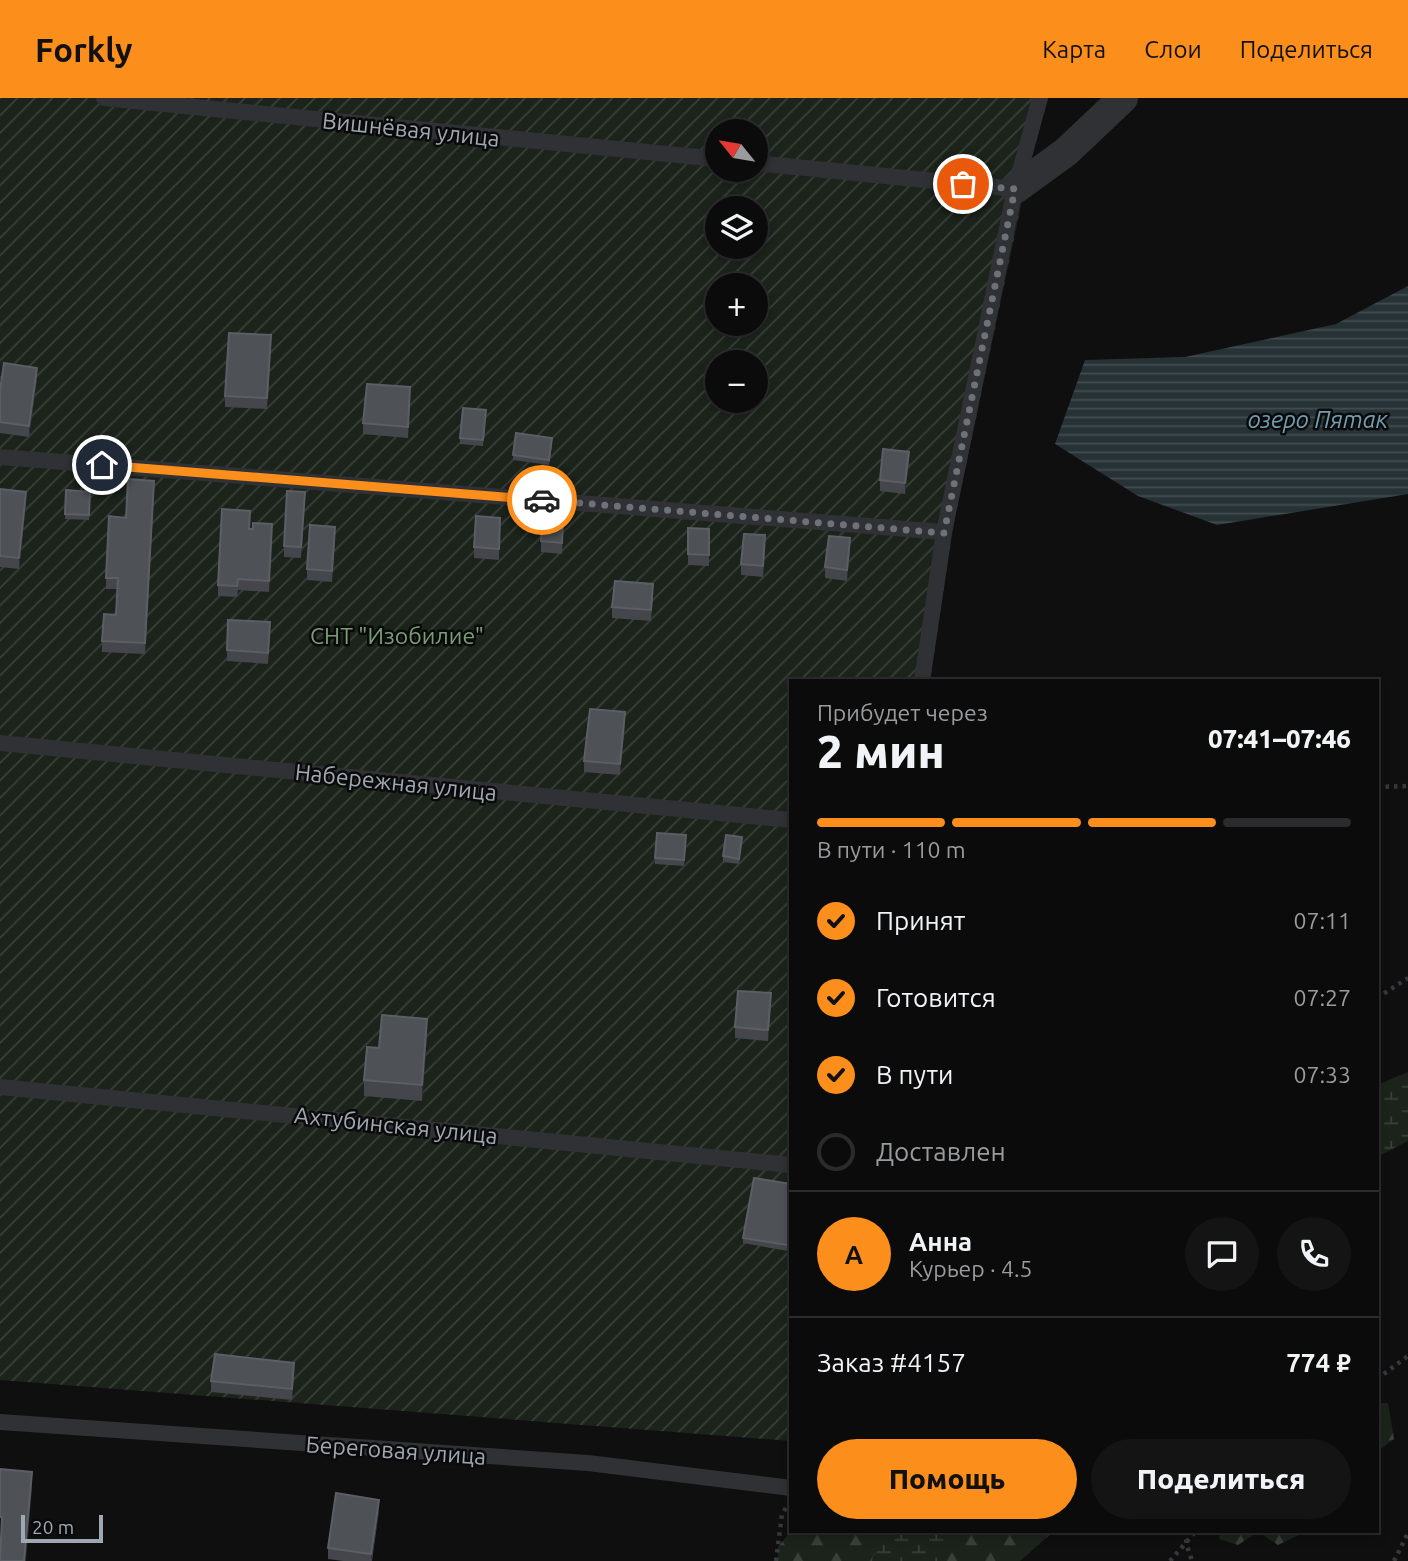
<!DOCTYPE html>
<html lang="ru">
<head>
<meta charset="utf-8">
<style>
  body { margin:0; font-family:Ubuntu,sans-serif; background:#141415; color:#f1f3f6; height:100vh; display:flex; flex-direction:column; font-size:26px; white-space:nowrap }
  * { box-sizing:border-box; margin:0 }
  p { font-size:23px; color:#9a9b9d }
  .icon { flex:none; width:38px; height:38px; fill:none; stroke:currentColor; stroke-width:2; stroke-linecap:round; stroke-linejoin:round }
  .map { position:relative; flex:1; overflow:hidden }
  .panel { position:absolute; left:789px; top:581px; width:590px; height:854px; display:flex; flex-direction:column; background:#0b0b0c; border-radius:0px; box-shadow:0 4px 10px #0003,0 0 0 2px #2b2b2d }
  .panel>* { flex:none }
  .needle { width:46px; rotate:300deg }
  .buttons { position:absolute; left:705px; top:21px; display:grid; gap:14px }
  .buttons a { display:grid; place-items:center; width:63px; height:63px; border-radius:50%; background:#0b0b0c; box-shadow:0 4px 10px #0003,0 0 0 2px #2b2b2d; font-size:35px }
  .scale { position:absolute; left:21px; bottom:18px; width:82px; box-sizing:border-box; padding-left:7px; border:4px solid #9fa8b2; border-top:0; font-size:19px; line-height:24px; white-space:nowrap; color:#9fa8b2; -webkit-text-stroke:5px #0a0a0b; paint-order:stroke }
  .pin { position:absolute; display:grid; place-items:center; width:60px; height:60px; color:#fff; margin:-30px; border:4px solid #fff; border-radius:50%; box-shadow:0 2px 7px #0007 }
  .courier { position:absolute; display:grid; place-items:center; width:70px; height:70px; margin:-35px; border:5px solid #fc8e1b; border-radius:50%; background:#fff; color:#222; box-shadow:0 2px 9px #0007 }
  .summary em { font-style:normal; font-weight:800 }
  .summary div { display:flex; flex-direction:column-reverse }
  .summary { display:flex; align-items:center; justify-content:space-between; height:119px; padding:0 28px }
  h1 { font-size:46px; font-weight:800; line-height:52px }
  .bar { display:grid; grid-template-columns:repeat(4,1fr); gap:10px 7px; align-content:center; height:84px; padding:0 28px }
  .bar i { height:9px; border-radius:5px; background:#2b2b2d }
  .bar .on { background:#fc8e1b }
  .bar p { grid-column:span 4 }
  .line { display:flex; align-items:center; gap:18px; padding:0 28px; border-top:2px solid #2b2b2d }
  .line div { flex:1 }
  .round { display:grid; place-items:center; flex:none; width:74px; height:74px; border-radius:37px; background:#141415 }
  ol { padding:0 28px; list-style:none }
  li { display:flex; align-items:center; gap:21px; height:77px }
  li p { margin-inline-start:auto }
  li .icon { padding:7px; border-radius:50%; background:#fc8e1b; color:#111; stroke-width:4 }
  li:last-child { color:#9a9b9d }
  li i { width:38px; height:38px; border:4px solid #2b2b2d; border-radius:50% }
  .cta { display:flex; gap:14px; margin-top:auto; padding:14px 28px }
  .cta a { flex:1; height:80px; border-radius:42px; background:#fc8e1b; color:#111; font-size:28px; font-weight:800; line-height:80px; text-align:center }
  .cta a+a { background:#141415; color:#f1f3f6 }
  header { display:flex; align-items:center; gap:42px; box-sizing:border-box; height:98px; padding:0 35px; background:#fc8e1b; color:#111 }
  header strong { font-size:33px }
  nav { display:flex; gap:38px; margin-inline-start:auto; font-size:24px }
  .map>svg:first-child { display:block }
</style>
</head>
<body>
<header>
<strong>Forkly</strong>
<nav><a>Карта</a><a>Слои</a><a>Поделиться</a></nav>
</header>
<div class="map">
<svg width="1408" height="1463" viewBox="0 0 1408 1463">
  <defs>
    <pattern id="forest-firs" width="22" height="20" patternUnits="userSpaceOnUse" patternTransform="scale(1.75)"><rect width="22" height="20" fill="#1b231b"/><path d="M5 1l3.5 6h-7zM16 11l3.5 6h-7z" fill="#39403a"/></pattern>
    <pattern id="wetland-marsh" width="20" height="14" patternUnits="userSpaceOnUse" patternTransform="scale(1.75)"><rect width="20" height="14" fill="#1b231b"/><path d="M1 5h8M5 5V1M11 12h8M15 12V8" fill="none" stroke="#39403a"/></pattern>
    <pattern id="garden-furrows" width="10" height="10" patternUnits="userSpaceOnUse" patternTransform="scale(1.75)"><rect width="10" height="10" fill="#1b231b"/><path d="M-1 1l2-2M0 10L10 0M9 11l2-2" fill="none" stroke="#39403a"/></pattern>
    <pattern id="water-rules" width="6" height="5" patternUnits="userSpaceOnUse" patternTransform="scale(1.75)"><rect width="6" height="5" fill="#273236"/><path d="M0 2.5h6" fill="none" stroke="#434d51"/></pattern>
  </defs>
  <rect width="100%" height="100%" fill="#0f0f10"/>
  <path fill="url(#forest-firs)" d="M 1377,1305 L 1388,1305 L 1394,1341 L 1377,1354 Z
    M 791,1433 L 1054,1433 L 1020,1463 L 778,1463 L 778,1449 Z
    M 1221,1433 L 1307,1433 L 1278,1447 L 1258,1434 L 1238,1447 L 1219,1441 Z"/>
  <path fill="url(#wetland-marsh)" d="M 1408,974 L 1408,1043 L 1377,1059 L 1377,987 Z
    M 889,1433 L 957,1433 L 940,1463 L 872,1463 L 873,1458 Z"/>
  <path fill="url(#garden-furrows)" fill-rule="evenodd" d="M 0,0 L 1042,0 L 1026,84 L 954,424 L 930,583 L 791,583 L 791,1343 L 0,1282 ZM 718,33 L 756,33 L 756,72 L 718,72 ZM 718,110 L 756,110 L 756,149 L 718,149 ZM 718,187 L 756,187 L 756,226 L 718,226 ZM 718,264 L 756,264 L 756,303 L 718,303 Z"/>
  <path fill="url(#water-rules)" d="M 1408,188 L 1408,396 L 1217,427 L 1138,398 L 1055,346 L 1085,262 L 1185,259 L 1336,226 Z"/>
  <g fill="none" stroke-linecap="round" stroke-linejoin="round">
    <path stroke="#36383c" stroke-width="4.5" stroke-dasharray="3.5 5" stroke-linecap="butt" d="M 1377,689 L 1408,688
      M 1377,900 L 1408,880
      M 1377,1281 L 1408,1258
      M 1187,1433 L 1186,1445 L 1192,1463
      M 776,1463 L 782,1416 L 786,1410
      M 1170,1463 L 1196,1433
      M 1394,1463 L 1408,1435"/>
    <path stroke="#303135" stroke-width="16" d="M 104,0 L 718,61
      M 756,65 L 1015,91
      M 0,359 L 944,434
      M 922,583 L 944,434 L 1015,91 L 1040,0
      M 0,645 L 791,722
      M 0,989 L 791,1067
      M 0,1324 L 588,1365 L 791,1390"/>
    <path stroke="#303135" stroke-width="30" d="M 1015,91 L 1066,54 L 1123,0"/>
  </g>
  <path fill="#45464b" d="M 271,248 L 267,311 L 225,309 L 225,298 Z
    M 37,281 L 29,339 L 0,335 L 0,292 Z
    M 410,300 L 408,340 L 363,336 L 363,325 Z
    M 486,318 L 483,348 L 460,346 L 460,340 Z
    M 552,346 L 549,367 L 513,362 L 513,357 Z
    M 909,365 L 905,396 L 880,393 L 880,382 Z
    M 0,391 L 26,405 L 19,471 L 0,469 Z
    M 66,392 L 90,394 L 89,422 L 65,421 Z
    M 154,394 L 145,556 L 102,554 L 102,543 L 116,517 L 117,491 L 106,491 L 106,480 L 126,420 Z
    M 305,405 L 301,460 L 284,459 L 284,448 Z
    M 500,420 L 499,462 L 474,460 L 474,449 Z
    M 688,430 L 709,431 L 709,468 L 688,467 Z
    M 250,431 L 272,437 L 269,494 L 238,492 L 237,499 L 218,498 L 218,487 Z
    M 563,435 L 562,456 L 541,454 L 541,443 Z
    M 335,440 L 332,484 L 307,482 L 307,471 Z
    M 765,448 L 763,479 L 741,477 L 741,466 Z
    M 850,451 L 847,483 L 825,480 L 825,469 Z
    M 653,497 L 651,523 L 612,520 L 612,509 Z
    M 270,535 L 268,566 L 227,563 L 227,552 Z
    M 625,625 L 620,677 L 584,674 L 584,663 Z
    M 686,743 L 684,768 L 655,766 L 655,760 Z
    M 742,744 L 739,766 L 723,764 L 723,758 Z
    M 771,906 L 768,943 L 735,940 L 735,929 Z
    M 427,937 L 422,1003 L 364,998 L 364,982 Z
    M 791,1086 L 791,1135 L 788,1153 L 743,1145 L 743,1140 Z
    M 294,1276 L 292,1302 L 211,1294 L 211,1283 Z
    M 379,1413 L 372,1463 L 343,1463 L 328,1461 L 328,1450 Z"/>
  <path fill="#2b2c2f" d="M 37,270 L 37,281 L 29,339 L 29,328 Z
    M 909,354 L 909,365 L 905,396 L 905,385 Z
    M 26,394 L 26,405 L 19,471 L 19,460 Z
    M 850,440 L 850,451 L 847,483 L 847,472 Z
    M 625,614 L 625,625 L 620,677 L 620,666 Z
    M 771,895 L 771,906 L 768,943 L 768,932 Z
    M 427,921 L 427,937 L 422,1003 L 422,987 Z
    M 32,1374 L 32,1390 L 26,1463 L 24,1463 Z
    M 379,1402 L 379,1413 L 371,1463 L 371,1456 Z"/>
  <path fill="#4e5156" stroke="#5b5e64" stroke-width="2" d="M 229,235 L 271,237 L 267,300 L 225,298 Z
    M 4,265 L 37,270 L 29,328 L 0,324 L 0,292 Z
    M 367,286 L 410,289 L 408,329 L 363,325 Z
    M 463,310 L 486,312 L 483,342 L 460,340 Z
    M 516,335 L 552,340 L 549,362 L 513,357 Z
    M 883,351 L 909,354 L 905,385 L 880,382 Z
    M 128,381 L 154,383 L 145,545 L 102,543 L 104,516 L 116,517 L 118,480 L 106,480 L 109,418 L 126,420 Z
    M 0,391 L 26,394 L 19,460 L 0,458 Z
    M 66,392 L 90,394 L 89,417 L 65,416 Z
    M 287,393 L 305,394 L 301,449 L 284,448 Z
    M 222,411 L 250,413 L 249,431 L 253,431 L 253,425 L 272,426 L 269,483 L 238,481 L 237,488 L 218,487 Z
    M 476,418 L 500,420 L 499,451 L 474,449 Z
    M 542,423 L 563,424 L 562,445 L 541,443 Z
    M 310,427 L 335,429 L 332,473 L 307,471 Z
    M 688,430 L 709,431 L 709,457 L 688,456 Z
    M 744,436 L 765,437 L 763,468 L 741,466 Z
    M 829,438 L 850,440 L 847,472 L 825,469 Z
    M 615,483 L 653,486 L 651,512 L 612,509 Z
    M 228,522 L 270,524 L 268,555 L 227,552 Z
    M 590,611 L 625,614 L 620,666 L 584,663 Z
    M 657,735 L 686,737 L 684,762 L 655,760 Z
    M 726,737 L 742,739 L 739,761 L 723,758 Z
    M 738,893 L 771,895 L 768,932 L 735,929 Z
    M 382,917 L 427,921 L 422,987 L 364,982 L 367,949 L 379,950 Z
    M 754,1080 L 791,1086 L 791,1130 L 788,1147 L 743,1140 Z
    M 215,1256 L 294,1265 L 292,1291 L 211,1283 Z
    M 0,1371 L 32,1374 L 24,1463 L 0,1463 L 2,1419 L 0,1419 Z
    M 336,1395 L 379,1402 L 371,1456 L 328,1450 Z"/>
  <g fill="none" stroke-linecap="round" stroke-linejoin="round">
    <path stroke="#6d7279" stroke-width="7" stroke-dasharray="0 12.6" d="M 542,402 L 944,435 L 1015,91 L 963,86"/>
    <path stroke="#fc8e1b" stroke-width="9" d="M 102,367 L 542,402"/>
  </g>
  <g text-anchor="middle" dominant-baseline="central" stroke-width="5" stroke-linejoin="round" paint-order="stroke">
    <g font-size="23" fill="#9fa8b2" stroke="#0a0a0b">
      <text transform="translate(411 31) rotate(6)">Вишнёвая улица</text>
      <text transform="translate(396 684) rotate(6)">Набережная улица</text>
      <text transform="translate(396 1027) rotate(6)">Ахтубинская улица</text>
      <text transform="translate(396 1352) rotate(4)">Береговая улица</text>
    </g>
    <g font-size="23" fill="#789f74" stroke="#0a0a0b">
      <text x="397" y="537">СНТ "Изобилие"</text>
    </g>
    <g font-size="24" font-style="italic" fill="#729db0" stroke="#0a0a0b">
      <text x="1318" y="321">озеро Пятак</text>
    </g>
  </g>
</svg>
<div class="buttons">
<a><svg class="needle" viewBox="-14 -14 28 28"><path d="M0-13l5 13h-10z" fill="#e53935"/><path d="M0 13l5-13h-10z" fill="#9a9b9d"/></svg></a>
<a><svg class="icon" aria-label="layers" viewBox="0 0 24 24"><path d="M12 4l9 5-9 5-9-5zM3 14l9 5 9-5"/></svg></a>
<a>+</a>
<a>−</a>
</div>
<div class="scale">20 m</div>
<div class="pin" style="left:963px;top:86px;background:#ea580c"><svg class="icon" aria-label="bag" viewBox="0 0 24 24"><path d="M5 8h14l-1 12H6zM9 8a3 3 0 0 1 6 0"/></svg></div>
<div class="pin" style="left:102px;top:367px;background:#1f2937"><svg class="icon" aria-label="home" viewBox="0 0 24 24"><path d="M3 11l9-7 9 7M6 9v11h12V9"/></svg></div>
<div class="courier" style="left:542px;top:402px"><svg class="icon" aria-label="car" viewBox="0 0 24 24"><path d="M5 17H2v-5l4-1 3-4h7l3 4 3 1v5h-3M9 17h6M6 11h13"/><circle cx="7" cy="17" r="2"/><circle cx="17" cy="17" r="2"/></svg></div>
<section class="panel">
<div class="summary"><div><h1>2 мин</h1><p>Прибудет через</p></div><em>07:41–07:46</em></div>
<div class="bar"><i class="on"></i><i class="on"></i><i class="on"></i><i></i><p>В пути · 110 m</p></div>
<ol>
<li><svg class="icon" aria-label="check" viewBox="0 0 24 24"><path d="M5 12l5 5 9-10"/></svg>Принят<p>07:11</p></li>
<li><svg class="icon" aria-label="check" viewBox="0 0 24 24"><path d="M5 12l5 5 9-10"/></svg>Готовится<p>07:27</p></li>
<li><svg class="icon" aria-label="check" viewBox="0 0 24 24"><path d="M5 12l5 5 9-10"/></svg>В пути<p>07:33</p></li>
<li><i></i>Доставлен</li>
</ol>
<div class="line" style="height:126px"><b class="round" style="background:#fc8e1b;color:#111">А</b><div><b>Анна</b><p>Курьер · 4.5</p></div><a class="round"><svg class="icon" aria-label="chat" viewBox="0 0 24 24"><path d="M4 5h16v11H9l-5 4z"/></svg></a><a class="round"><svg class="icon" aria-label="phone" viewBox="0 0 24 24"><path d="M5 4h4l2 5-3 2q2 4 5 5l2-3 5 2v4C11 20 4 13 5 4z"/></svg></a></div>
<div class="line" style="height:91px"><div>Заказ #4157</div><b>774 ₽</b></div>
<div class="cta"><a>Помощь</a><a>Поделиться</a></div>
</section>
</div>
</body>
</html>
